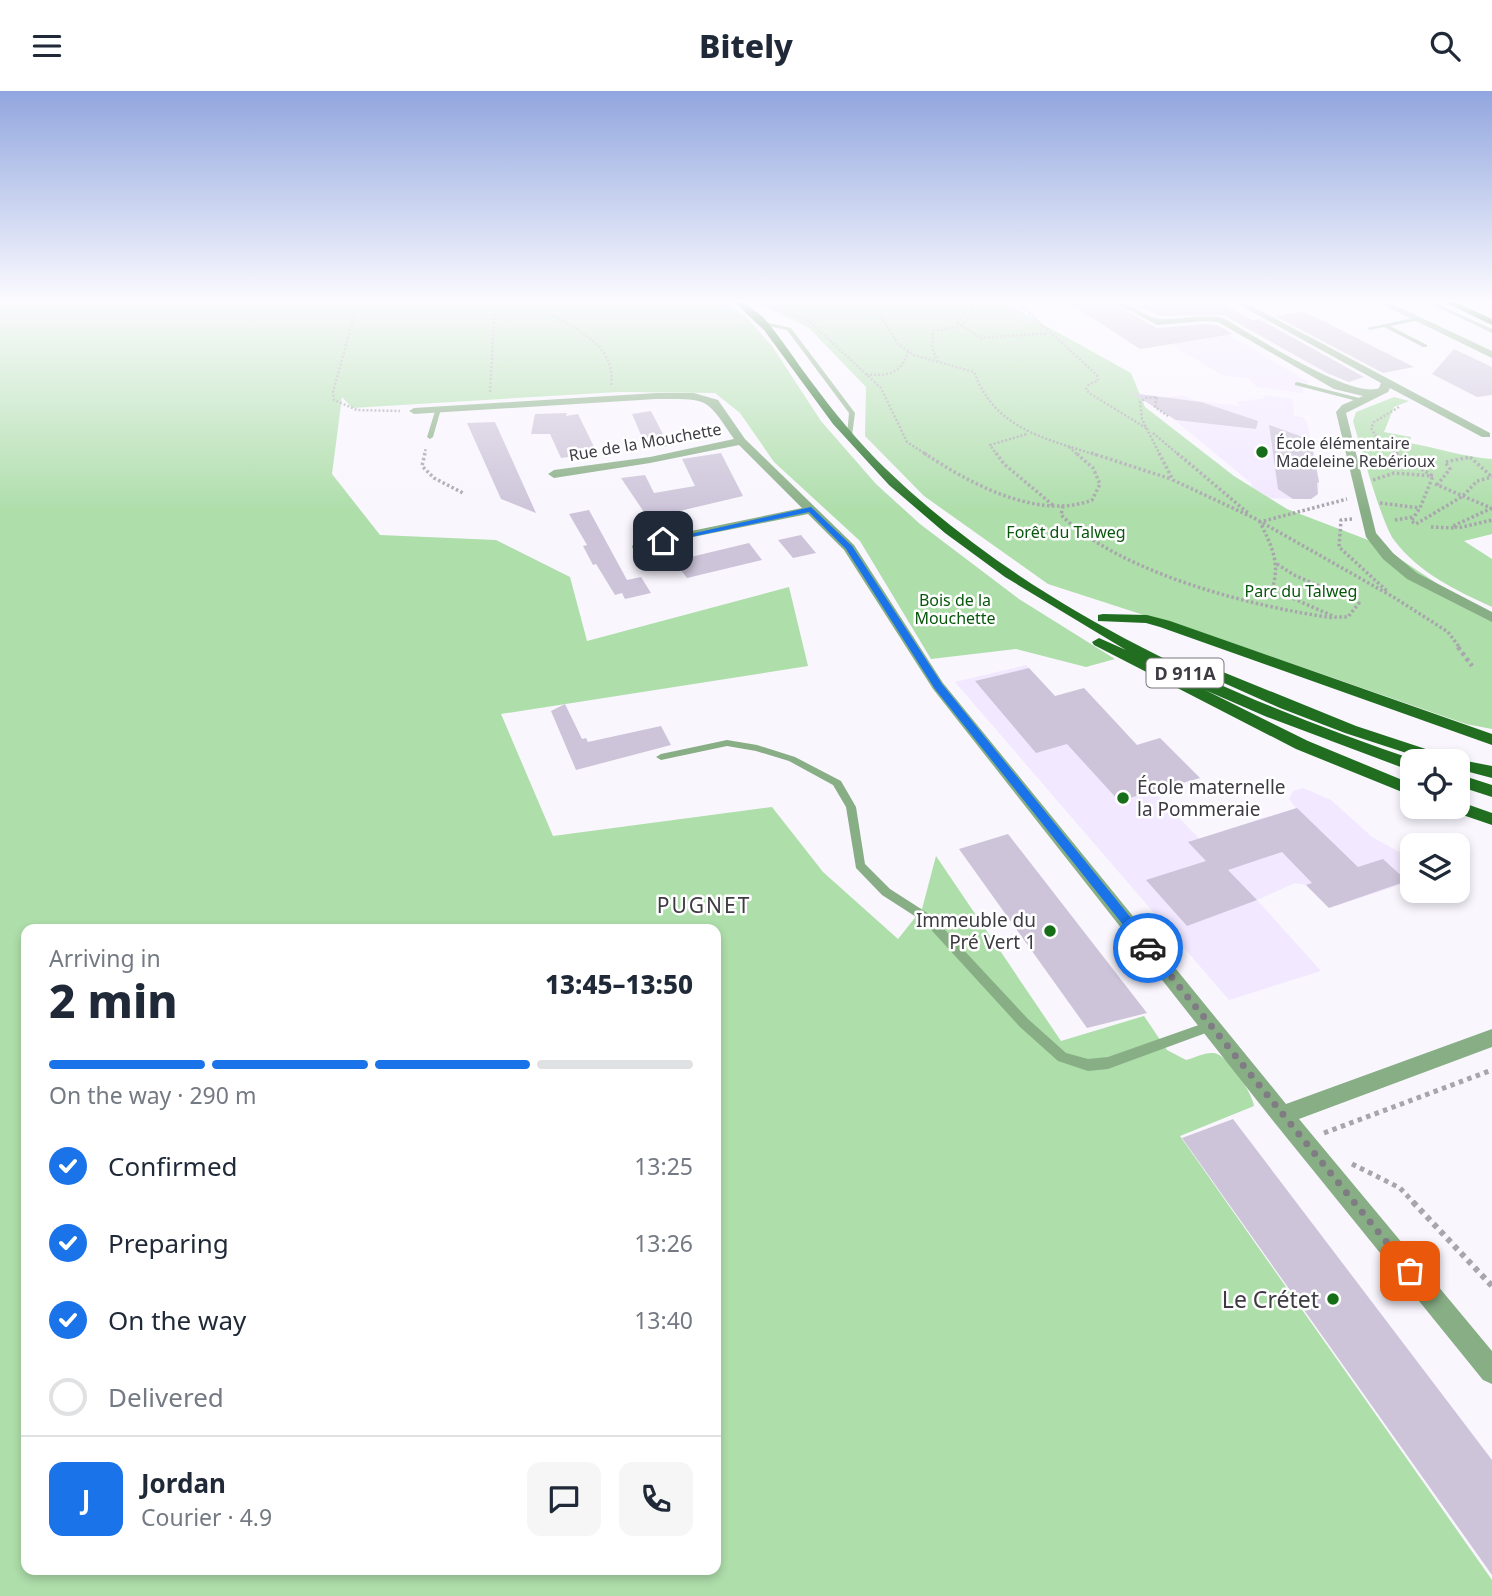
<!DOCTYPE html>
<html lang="en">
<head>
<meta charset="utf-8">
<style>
  body { margin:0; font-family:"Noto Sans",sans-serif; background:#f6f6f7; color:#1f2937; height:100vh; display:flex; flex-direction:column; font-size:26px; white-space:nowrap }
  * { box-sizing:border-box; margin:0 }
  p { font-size:23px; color:#747a83 }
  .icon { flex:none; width:38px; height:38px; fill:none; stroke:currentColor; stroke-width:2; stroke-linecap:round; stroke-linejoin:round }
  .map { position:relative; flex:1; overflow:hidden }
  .panel { position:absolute; left:21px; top:833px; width:700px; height:651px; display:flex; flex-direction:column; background:#fff; border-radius:14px; box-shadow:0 4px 10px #0003 }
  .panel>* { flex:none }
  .tools { position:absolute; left:1400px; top:658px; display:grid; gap:14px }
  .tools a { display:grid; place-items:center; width:70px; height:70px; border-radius:14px; background:#fff; box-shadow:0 4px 10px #0003; font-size:35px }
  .pin { position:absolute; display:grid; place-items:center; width:60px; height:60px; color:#fff; margin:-30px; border-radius:14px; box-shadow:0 4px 10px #0006 }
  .courier { position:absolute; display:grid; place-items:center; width:70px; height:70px; margin:-35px; border:5px solid #1a73e8; border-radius:50%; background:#fff; color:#222; box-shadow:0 2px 9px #0007 }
  .summary em { font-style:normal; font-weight:800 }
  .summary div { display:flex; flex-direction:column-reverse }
  .summary { display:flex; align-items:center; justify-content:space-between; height:119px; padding:0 28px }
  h1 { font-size:46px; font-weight:800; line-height:52px }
  .bar { display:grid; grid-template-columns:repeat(4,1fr); gap:10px 7px; align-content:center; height:84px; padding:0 28px }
  .bar i { height:9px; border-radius:5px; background:#e0e1e3 }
  .bar .selected { background:#1a73e8 }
  .bar p { grid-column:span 4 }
  .line { display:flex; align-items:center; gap:18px; padding:0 28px; border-top:2px solid #e0e1e3 }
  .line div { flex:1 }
  .round { display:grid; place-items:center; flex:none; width:74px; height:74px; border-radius:14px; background:#f6f6f7 }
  ol { padding:0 28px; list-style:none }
  li { display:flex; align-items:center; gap:21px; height:77px }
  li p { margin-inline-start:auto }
  li .icon { padding:7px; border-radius:50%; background:#1a73e8; color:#fff; stroke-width:4 }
  li:last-child { color:#747a83 }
  li i { width:38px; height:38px; border:4px solid #e0e1e3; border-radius:50% }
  header { display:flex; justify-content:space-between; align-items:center; height:91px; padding:0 28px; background:#fff; font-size:32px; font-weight:800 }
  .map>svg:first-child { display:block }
</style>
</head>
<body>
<header><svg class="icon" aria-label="menu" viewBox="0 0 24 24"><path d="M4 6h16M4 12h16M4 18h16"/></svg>Bitely<svg class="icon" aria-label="search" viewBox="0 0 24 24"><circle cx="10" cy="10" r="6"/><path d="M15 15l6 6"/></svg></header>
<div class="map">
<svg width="1492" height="1505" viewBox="0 0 1492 1505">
  <rect width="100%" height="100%" fill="#f9f6fe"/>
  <path fill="#f2e8ff" d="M 1085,211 L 1140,246 L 1214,236 L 1309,291 L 1303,294 L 1303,302 L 1257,296 L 1248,287 L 1224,285 L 1170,253 L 1140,258 L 1071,213 Z
    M 1265,304 L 1293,308 L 1294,325 L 1303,326 L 1307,331 L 1319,391 L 1318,403 L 1311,408 L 1253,407 L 1251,392 L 1166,322 L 1165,306 L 1184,305 L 1197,310 L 1239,315 L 1237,311 L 1264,307 Z
    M 1026,574 L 1055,605 L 1084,598 L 1121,637 L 1100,643 L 1115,660 L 1160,647 L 1200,687 L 1154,701 L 1217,766 L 1240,759 L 1222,740 L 1296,717 L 1289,708 L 1293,700 L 1303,697 L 1331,709 L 1372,746 L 1412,768 L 1412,790 L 1329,817 L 1306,794 L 1295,792 L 1257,809 L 1321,880 L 1229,909 L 955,591 Z"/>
  <path fill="#aedeaa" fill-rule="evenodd" d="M 0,211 L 726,211 L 746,226 L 772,255 L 821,330 L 876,393 L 920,433 L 1019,508 L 1115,568 L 1086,576 L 1016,558 L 931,568 L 860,450 L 774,371 L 740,322 L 715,302 L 618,301 L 352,317 L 342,306 L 332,383 L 380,444 L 496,449 L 570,486 L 587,550 L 789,496 L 808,575 L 501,623 L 553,745 L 772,716 L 823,781 L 898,848 L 922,818 L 936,765 L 1061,950 L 1144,925 L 1167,959 L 1186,969 C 1194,967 1205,961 1214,962 C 1228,964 1252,1002 1254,1015 L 1180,1045 L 1492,1489 L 1492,1505 L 0,1505 ZM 26,838 L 716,838 L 716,1479 L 26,1479 Z
    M 755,211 L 1003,211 L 1131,282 L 1145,316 L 1234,385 L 1287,418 L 1376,452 L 1492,529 L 1492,638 L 1466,633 L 1264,563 L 1048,493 L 924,405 L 865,345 L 866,296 L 809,237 Z
    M 1394,306 L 1409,310 L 1394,316 L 1384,341 L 1411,346 L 1409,352 C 1438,357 1464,366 1492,368 L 1492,443 L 1464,450 L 1492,468 L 1492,516 C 1455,499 1419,482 1394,449 C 1383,436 1359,351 1353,330 L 1356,321 Z"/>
  <path fill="#cdc4d9" d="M 1068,211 L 1112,211 L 1157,237 L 1206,233 L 1217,234 L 1233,243 L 1140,258 Z
    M 1126,211 L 1219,211 L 1252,229 L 1259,228 L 1364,286 L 1349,291 L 1327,282 L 1223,224 L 1161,225 Z
    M 1303,220 L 1414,276 L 1383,282 L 1275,225 Z
    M 1454,258 L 1492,276 L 1492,304 L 1477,306 L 1432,283 Z
    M 1131,302 L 1201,311 L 1258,330 L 1256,338 L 1176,329 Z
    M 651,320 L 669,355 L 647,358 L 632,323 Z
    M 567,322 L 566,325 L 578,323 L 597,362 L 561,367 L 550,343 L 531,343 L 535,323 Z
    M 495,331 L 536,422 L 501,408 L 467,332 Z
    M 1269,334 L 1311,349 L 1319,391 L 1317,392 L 1318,403 L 1311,408 L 1293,408 L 1278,398 Z
    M 721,362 L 743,405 L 667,423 L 669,426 L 650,430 L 621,387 L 645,384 L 654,402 L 695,395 L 682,368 Z
    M 589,419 L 627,489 L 641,486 L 651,502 L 625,508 L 622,502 L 615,504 L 596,473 L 593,474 L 583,455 L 587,454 L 569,423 Z
    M 801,444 L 816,462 L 793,467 L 778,449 Z
    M 749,452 L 762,469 L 687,487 L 674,470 Z
    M 1029,577 L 1055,605 L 1084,597 L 1137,654 L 1160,647 L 1200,687 L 1119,710 L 1067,653 L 1036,662 L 975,590 Z
    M 565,613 L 582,648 L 586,647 L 588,651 L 661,635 L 671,654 L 576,679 L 551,620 Z
    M 1297,717 L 1358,776 L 1383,768 L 1407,790 L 1329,817 L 1306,794 L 1312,792 L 1282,761 L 1228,779 L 1257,809 L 1187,835 L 1146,789 L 1206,770 L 1188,751 Z
    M 1008,743 L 1147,922 L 1087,937 L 959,758 Z
    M 1233,1028 L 1492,1369 L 1492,1484 L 1182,1047 Z"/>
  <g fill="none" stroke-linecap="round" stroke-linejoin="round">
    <path stroke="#a8a5ad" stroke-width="2.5" stroke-dasharray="2 2" stroke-linecap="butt" d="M 358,211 L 333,301 L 334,309 L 357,319 L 400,320
      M 532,211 C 561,233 618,249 611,294
      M 770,211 L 811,232 L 881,297 L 907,351 L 927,364
      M 872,211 L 898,253 L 914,264 L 974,281 C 995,338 1044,347 1096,364
      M 952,211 L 965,222 L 958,232 L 981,247 L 1048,242
      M 1017,211 L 1097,284 L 1098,290 L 1089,293 L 1086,298 L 1089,302 L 1146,337
      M 938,271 L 932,257 L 933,240 L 961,235 L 972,223 L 972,211
      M 866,283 C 886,286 903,282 908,260
      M 490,301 L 495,211
      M 1399,316 L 1374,331 L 1371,337 L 1380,352 L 1400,364
      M 1153,342 L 1179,364
      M 1069,356 L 1078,364
      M 424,364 L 426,357
      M 997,364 L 990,354 L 1027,343
      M 1160,364 L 1142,328 L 1140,311 L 1146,307 L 1157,306 L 1155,316 L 1168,325"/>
    <path stroke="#a8a5ad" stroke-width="3.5" stroke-dasharray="2.5 2.5" stroke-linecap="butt" d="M 425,362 L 422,375 L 434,387 L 463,402
      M 924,362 C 969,392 1038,430 1092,409 L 1100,393 L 1093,377 L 1076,362
      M 996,362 L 1004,373 L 1054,415
      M 1091,362 L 1171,388
      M 1159,362 L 1173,389 L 1254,427 L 1395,507 L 1448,541 L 1460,557
      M 1177,362 L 1248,422
      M 1396,362 L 1433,385 L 1420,417 L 1411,430 L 1416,433 L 1463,405 L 1477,390 L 1492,386
      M 1373,389 L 1394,382 L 1433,385
      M 1435,393 L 1491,417
      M 1437,394 L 1450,378 L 1445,371 L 1470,366 L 1492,386
      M 1380,412 L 1420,417
      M 1063,415 L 1061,424 C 1120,482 1253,516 1334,527
      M 1492,417 L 1453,435 L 1458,437 L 1492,429
      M 1352,428 L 1341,429 L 1339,456 L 1387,500
      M 1395,429 L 1413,426
      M 1431,436 L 1455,437
      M 1277,473 L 1294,484 L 1359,512 L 1348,526 L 1335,526 L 1272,498 C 1281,472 1271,454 1260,431 L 1347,408"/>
    <path stroke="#a8a5ad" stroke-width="4.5" stroke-dasharray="3.5 3.5" stroke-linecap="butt" d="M 1458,556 L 1472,575"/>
    <path stroke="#a8a5ad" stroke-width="5" stroke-dasharray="4.5 4.5" stroke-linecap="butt" d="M 1324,1042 L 1492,979
      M 1352,1073 L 1400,1097 L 1415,1113"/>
    <path stroke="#a8a5ad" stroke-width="6" stroke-dasharray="5 5" stroke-linecap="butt" d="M 1413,1111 L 1492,1195"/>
    <path fill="#88ae85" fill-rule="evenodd" d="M 1427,211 L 1433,211 L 1492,238 L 1492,242 Z
      M 1418,226 L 1420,227 L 1420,229 L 1390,235 L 1427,254 L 1427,256 L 1423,256 L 1384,236 L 1370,239 L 1367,237 Z
      M 765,231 L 791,237 L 855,322 L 852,345 L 847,344 L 849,322 L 846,318 L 787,239 L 763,234 L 763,232 Z
      M 1297,291 L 1363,308 L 1364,309 L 1361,311 L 1295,294 L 1295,292 Z
      M 436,317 L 441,318 L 433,346 L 430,348 L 427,346 Z
      M 727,649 L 757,654 L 795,666 L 841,690 L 856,716 L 865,773 L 890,798 L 932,825 L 1028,928 L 1066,962 L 1088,968 L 1108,966 L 1210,930 L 1214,931 L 1216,935 L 1214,939 L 1108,978 L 1088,980 L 1058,970 L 1020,936 L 924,831 L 882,804 L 856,777 L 846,716 L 833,694 L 789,670 L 756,660 L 727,655 L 661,669 L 656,666 L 661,663 Z"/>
    <path fill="#88ae85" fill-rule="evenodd" d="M 1114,211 C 1132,211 1144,227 1161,228 C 1182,229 1202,223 1223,227 C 1252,243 1352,309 1379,297 L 1381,292 L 1234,211 L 1244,211 L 1490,342 L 1490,346 L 1482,346 L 1390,297 L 1388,301 L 1346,322 L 1376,442 L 1393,462 L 1417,482 L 1492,521 L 1492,531 L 1407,488 L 1383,468 L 1366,446 L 1336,321 L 1342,314 L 1363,305 L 1334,298 L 1218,231 L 1206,230 L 1157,234 Z
      M 1377,211 L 1388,211 L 1492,260 L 1492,267 Z
      M 656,302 L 694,302 L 718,309 L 745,348 L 854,454 L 943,592 L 1286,1013 L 1492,938 L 1492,956 L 1299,1028 L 1492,1260 L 1492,1293 L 1483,1289 L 1274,1031 L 933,598 L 844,459 L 808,423 L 633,458 L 632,455 L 638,451 L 802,417 L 739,354 L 650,372 L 554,387 L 548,383 L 554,379 L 650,366 L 734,348 C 705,305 708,308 656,308 L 414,323 L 409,320 L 414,317 Z"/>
    <path fill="#216e21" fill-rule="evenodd" d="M 734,211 L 743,211 L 762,225 C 780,245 794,268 810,289 C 833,320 858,351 886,378 C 1033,520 1227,605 1418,670 L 1412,670 L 1412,679 L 1406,678 L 1267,626 L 1205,599 L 1308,650 L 1412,693 L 1412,705 L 1296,658 L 1094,554 L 1092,551 L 1099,547 L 1126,559 L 1005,486 L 945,442 L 889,394 L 833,333 L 764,239 Z
      M 1444,211 L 1455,211 L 1492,228 L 1492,234 Z
      M 1103,523 L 1147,524 L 1170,530 L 1492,643 L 1492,654 L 1160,536 L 1146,532 L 1098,530 L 1098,524 Z
      M 1191,568 L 1356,635 L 1456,668 L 1492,675 L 1492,687 L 1458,678 L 1458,670 L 1431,670 L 1345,642 L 1280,617 L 1186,575 L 1184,572 L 1186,569 Z
      M 1458,683 L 1492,694 L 1492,706 L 1458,695 Z
      M 1458,710 L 1492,722 L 1492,734 L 1451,720 L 1449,716 L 1458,716 Z"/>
  </g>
  <linearGradient id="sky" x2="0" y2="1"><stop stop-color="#91a6df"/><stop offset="0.5" stop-color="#fcfbff"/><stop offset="1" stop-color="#fcfbff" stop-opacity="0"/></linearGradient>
  <rect width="1492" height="421" fill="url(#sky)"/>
  <path fill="#1a73e8" d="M 811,416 L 852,455 L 942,593 L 1152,853 L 1152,860 L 1144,860 L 935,598 L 846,458 L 809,421 L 663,452 L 659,450 Z"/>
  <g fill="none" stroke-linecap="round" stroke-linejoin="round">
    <path stroke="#7f7c84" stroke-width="7" stroke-dasharray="0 12.6" d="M 1148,857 L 1410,1180"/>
  </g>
  <g fill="#166e18" stroke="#fff" stroke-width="2.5">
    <circle cx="1262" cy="361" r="7"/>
    <circle cx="1123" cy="707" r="7"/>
    <circle cx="1050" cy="840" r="7"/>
    <circle cx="1333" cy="1208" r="7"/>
  </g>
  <g text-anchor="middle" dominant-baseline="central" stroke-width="5" stroke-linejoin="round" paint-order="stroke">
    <g font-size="16" fill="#3e3b43" stroke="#fff">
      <text transform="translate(645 351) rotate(-10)">Rue de la Mouchette</text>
    </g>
    <g font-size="16" fill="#3e3b43" stroke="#fff" text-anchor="start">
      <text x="1276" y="352">École élémentaire<tspan x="1276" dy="18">Madeleine Rebérioux</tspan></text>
    </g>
    <g font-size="16" fill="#08570c" stroke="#fff">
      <text x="1066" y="441">Forêt du Talweg</text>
      <text x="1301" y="500">Parc du Talweg</text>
      <text x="955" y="509">Bois de la<tspan x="955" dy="18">Mouchette</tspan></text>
    </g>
    <rect fill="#fff" stroke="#78767b" stroke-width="2" x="1146.5" y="567.5" width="77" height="29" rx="5"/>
    <g font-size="18" font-weight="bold" fill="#3e3b43">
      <text x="1185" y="582">D 911A</text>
    </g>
    <g font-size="19" fill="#3e3b43" stroke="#fff" text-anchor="start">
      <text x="1137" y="696">École maternelle<tspan x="1137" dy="22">la Pommeraie</tspan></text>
      <text x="1036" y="829" text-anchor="end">Immeuble du<tspan x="1036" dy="22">Pré Vert 1</tspan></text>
    </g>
    <g font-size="21" letter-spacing="2" fill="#3e3b43" stroke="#fff">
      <text x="704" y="814">PUGNET</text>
    </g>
    <g font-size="23" fill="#3e3b43" stroke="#fff" text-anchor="end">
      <text x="1319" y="1208">Le Crétet</text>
    </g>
  </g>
</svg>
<div class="tools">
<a><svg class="icon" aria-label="locate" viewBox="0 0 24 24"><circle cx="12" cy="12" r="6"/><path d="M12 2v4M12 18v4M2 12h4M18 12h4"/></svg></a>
<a><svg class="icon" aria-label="layers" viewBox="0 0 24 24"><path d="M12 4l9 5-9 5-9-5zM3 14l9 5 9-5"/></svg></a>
</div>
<div class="pin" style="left:1410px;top:1180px;background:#ea580c"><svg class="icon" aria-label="bag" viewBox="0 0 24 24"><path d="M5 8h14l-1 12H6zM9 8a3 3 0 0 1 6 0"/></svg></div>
<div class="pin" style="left:663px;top:450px;background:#1f2937"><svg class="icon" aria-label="home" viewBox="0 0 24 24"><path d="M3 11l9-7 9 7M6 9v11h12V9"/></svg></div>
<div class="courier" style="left:1148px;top:857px"><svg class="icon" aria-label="car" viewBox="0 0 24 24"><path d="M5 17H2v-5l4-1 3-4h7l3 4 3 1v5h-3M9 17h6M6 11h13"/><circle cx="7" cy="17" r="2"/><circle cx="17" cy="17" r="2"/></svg></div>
<section class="panel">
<div class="summary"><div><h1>2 min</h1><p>Arriving in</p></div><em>13:45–13:50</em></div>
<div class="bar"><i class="selected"></i><i class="selected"></i><i class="selected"></i><i></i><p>On the way · 290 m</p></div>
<ol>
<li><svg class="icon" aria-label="check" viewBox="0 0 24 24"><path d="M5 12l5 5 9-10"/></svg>Confirmed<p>13:25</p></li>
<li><svg class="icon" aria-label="check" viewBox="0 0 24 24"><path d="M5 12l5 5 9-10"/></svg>Preparing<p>13:26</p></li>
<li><svg class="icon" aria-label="check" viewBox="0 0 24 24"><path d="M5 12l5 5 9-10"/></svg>On the way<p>13:40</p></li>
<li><i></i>Delivered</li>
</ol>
<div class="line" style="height:126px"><b class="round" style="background:#1a73e8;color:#fff">J</b><div><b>Jordan</b><p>Courier · 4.9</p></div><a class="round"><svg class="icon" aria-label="chat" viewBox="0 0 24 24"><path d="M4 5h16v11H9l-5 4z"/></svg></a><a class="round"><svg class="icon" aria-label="phone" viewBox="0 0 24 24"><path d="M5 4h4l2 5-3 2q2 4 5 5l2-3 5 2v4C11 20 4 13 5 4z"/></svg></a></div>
</section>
</div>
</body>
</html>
